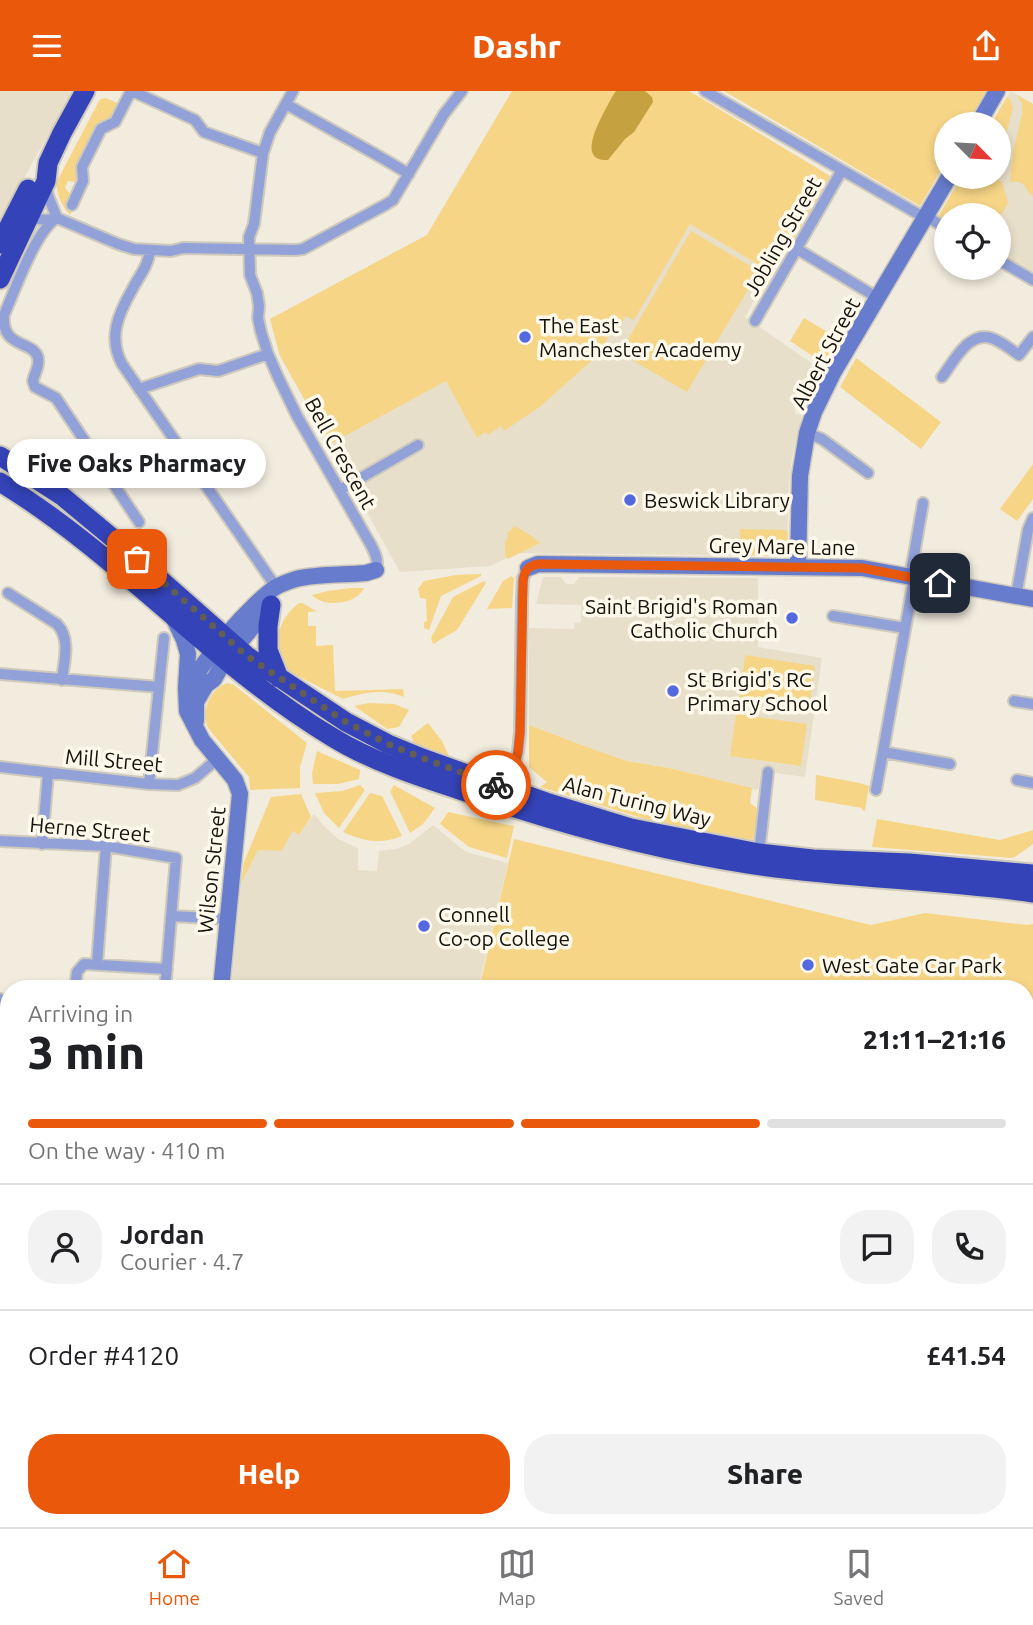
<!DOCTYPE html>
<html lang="en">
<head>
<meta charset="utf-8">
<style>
  body { margin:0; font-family:Ubuntu,sans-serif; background:#f2f2f2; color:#202124; height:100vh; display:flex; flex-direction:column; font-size:26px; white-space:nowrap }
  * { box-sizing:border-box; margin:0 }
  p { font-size:23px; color:#757577 }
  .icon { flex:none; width:38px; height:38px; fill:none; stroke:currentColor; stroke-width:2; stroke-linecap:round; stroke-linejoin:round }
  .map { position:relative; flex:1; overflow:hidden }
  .drawer { position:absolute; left:0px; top:889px; width:1034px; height:548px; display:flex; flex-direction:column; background:#fff; border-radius:28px 28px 0 0; box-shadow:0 4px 10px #0003 }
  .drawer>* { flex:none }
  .needle { width:46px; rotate:114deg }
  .controls { position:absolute; left:934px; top:21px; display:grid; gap:14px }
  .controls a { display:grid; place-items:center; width:77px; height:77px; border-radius:50%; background:#fff; box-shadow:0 4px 10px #0003; font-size:35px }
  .pin { position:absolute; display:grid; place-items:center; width:60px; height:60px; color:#fff; margin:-30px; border-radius:14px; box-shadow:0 4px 10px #0006 }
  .courier { position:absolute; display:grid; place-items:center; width:70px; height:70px; margin:-35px; border:5px solid #ea580c; border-radius:50%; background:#fff; color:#222; box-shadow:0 2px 9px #0007 }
  .bubble { position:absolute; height:49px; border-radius:24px; background:#fff; box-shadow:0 4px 10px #0003; font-size:23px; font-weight:800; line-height:49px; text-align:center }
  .headline em { font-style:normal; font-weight:800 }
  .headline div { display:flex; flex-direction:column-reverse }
  .headline { display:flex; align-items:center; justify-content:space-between; height:119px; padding:0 28px }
  h1 { font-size:46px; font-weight:800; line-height:52px }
  .bar { display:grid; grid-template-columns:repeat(4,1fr); gap:10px 7px; align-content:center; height:84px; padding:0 28px }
  .bar i { height:9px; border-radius:5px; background:#e0e0e0 }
  .bar .selected { background:#ea580c }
  .bar p { grid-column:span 4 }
  .line { display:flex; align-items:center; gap:18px; padding:0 28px; border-top:2px solid #e0e0e0 }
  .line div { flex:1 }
  .round { display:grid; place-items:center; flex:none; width:74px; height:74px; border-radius:28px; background:#f2f2f2 }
  .action { display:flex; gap:14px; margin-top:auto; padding:14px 28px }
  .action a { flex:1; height:80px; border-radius:28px; background:#ea580c; color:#fff; font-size:28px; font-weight:800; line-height:80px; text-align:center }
  .action a+a { background:#f2f2f2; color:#202124 }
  header { display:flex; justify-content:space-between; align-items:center; height:91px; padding:0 28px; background:#ea580c; color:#fff; font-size:32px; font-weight:800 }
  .menu { display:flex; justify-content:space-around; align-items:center; height:98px; border-top:2px solid #e0e0e0; background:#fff; font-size:19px; color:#757577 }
  .menu a { display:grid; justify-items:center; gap:4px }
  .menu .selected { color:#ea580c }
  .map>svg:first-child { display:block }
</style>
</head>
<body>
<header><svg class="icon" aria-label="menu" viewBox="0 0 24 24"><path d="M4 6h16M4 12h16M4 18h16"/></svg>Dashr<svg class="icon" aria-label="share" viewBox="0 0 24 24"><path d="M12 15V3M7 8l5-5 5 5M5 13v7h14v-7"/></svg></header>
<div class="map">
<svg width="1033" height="1436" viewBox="0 0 1033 1436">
  <rect width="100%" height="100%" fill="#f2ecde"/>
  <path fill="#e8dfca" d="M 0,0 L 72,0 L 0,131 Z
    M 512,0 L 689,0 L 830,85 L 794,147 L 788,144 L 776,164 L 776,171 L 745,226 L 823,280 L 808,308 L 794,311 L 795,323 L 802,324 L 792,367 L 789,391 L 787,460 L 782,465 L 518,462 L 490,475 L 400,481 L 280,265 L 270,228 L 427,144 Z
    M 1011,0 L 1033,13 L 1033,182 L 999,162 L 999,124 L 947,124 L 947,131 L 938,126 L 961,86 L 999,86 L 999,33 L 991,33 Z
    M 543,486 L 561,486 L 566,493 L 574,493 L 579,486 L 758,487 L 758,556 L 822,567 L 805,686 L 761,680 L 758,699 L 669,677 L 627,670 L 587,656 L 529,634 L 529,537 L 574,538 L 574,532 L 581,531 L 581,514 L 536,513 Z
    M 314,723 L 323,734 L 338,748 L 358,757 L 358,779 L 377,780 L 379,760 L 396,758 L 409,753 L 433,734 L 466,761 L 508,772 L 478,898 L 235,898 L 231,894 L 241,793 L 258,759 L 293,740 L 299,744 Z
    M 9,1267 L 9,1428 L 234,1428 L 239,1436 L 0,1436 L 0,1273 Z"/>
  <path fill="#f6d587" d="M 512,0 L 689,0 L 830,85 L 794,147 L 786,143 L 766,178 L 690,133 L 634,229 L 626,225 L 614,245 L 610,244 L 598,264 L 541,315 L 504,340 L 501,335 L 488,344 L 485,341 L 477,347 L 446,290 L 330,353 L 280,265 L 270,228 L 427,144 Z
    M 724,0 L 987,0 L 967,33 L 947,33 L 947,69 L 920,115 Z
    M 1017,4 L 1033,13 L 1033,105 C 1023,97 1027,89 1010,91 L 1013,60 L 1022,24 L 1022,13 Z
    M 1007,6 L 1010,8 L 1013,17 L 1003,55 L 1002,86 L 999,84 L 999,33 L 991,33 Z
    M 106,7 L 119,13 L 111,28 L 102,31 L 98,36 L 76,78 L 77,89 L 75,91 L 68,90 L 65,97 L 71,104 L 67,116 L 73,119 L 70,124 C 61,115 58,105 56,92 L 99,10 L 101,8 Z
    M 961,86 L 994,86 L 1002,91 L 1008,112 L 999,128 L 999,124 L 947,124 L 947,131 L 938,126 Z
    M 691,140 L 759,180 L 687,301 L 620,262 Z
    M 804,227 L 841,249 L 826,274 L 790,250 Z
    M 856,267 L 941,331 L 921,358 L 840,296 Z
    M 1033,373 L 1033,408 L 1017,430 L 1000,418 Z
    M 515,435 L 533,446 L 540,452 L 508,468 L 505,464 L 505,452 L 508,445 L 507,442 Z
    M 740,438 L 785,439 L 788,442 L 787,460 L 782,465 L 739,464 Z
    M 481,483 L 481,485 L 441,505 L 429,539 L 424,537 L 424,531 L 427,530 L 426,508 L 420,507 L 418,498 L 424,490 L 456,484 Z
    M 511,485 L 514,487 L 512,517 L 487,518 L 503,490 Z
    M 484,490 L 486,492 L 457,539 L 433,553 L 431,547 L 453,506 Z
    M 351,497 L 364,497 C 356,514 324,517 312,504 L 328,500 Z
    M 299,512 C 305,511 311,519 318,520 L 308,521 L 308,535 L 316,535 L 316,555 L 333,554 L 335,600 L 403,598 L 404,606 C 384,597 363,602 343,608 L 288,580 C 270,558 277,528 299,512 Z
    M 745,564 L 815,575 L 809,617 L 739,607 Z
    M 227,592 L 234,594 L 307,652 L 300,676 L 300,697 L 250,699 L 249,686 L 208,637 C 201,620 209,599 227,592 Z
    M 369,612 L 394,613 L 409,619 L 399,636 L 387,638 L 354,615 Z
    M 736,623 L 807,633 L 801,675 L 730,665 Z
    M 428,632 L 442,650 L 449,665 L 414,652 L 411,645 Z
    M 529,634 L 587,656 L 627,670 L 669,677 L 752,697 L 750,712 L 758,718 L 753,749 L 655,731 L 540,696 L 547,691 L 529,676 Z
    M 317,660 L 360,679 L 359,688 L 338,693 L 313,693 L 312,682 Z
    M 816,684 L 860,692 L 869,695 L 865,720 L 862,719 L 862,717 L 815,709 Z
    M 360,694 L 365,699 L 339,737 L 324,722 L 315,702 L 342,700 Z
    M 394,694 L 435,717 L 423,733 L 410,742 L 390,700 Z
    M 370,702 L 382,705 L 402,745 C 381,754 363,750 343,741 Z
    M 301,703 L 311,726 L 299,744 L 293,740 L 281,760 L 258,759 L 241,793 L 244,771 L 271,706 Z
    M 448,721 L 514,735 L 507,767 L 469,756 L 440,733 Z
    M 877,728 L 1000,749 L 1033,739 L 1033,753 L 1015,766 L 1012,767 L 872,756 Z
    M 514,748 L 871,834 L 925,822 L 1027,834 L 1033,833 L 1033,1436 L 267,1436 L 262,1428 L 1026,1428 L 1026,898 L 479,898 Z"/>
  <path fill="#c6a140" d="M 616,0 L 645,0 L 652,6 L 653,11 L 634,41 L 625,48 L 608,69 C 572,71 606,19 612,6 Z"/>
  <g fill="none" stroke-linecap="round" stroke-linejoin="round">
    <defs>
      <path id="street" d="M 132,0 L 195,29 L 204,41 L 263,62
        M 293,0 L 270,41 L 263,62 L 254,133 L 249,146 L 250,184 L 257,202 L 259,215 L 258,227 L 261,241 L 268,263 L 278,286 L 297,325 L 371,454 C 375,462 379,470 376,479
        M 705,0 L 925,127
        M 286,13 C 327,37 369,58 409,83
        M 46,93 L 48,105 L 57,127
        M 72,114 L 83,90 L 82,76 L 101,38 L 115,31 L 131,0
        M 926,125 L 947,138
        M 29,127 L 46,129 L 57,127 L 118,153 L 134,158 L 171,160 L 183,157 L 296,159 L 303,158 L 385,114 L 393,109 L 444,23 L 462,0
        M 55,128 C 34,144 15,199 4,224 C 1,258 34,249 38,267 C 40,275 34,283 33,290 L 35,296 L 56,307 L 139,431
        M 797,158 L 878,207
        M 150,159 C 148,176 139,185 132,199 C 118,223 108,247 122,273 L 276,496
        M 999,169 L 1033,189
        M 755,230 L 842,79
        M 942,286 C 953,272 968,240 991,247 C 1001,250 1010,258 1019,264 L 1033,246
        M 139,298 L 199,278 L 218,280 L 268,263
        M 807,342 L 822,348 L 868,382
        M 340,399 L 418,354
        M 910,487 L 923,412
        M 914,488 L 883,661 L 950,673
        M 8,502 L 57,533 C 71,548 64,570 62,589
        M 1016,505 L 1028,439 L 1033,427
        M 833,525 L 905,537
        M 0,583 L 159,596
        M 1014,610 L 1033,613
        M 0,676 L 149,693 L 178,694 L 195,687 L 217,668
        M 1017,689 L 1033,692
        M 149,693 L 164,547
        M 508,698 L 518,661 L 520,641 L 522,508 L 523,487 L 528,477
        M 876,699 L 883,661
        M 0,750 L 106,755 L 176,767 L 165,898
        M 42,753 L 48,682
        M 759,762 L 768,681
        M 172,825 L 228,828
        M 97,873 L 106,755
        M 75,898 L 77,881 L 84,873 L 167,878
        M 0,908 L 9,913
        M 0,991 L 9,992
        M 0,1351 L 9,1363
        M 52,1428 L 57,1436
        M 63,1436 L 74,1428"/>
      <path id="secondary" d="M 978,33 L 997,0
        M 798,476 L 800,385 L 807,342 L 814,321 L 833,282 L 949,86
        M 528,477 L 538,473 L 862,477 L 1033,508
        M 174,528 L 184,549 L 188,563 L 186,597 L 187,620 L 202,649 L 235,689 L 240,703 L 221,898
        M 190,600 C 193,577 255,509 276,496 C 281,493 290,490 296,488 C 317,483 344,484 366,482 L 376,479
        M 196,630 L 196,611 L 206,594 L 214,588 L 225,569 L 271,514
        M 0,1062 L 9,1070
        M 248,1428 L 253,1436"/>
      <path id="highway" d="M 0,153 L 28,98
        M 0,188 L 46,90 L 48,72 L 62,42 L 85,0
        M 0,365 L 62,405 L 121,454 L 247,565 L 346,631 L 388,653 L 422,667 L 546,711 L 631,737 L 759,762 L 813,768 L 909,772 L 1033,783
        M 0,391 C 120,464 212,574 332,646 C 376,673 426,688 475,704 C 564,734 655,759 748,773 C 842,788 938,788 1033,802
        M 271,514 L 268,535 L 268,559 L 279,587"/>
    </defs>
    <use href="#street" stroke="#cec9bd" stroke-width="14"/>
    <use href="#secondary" stroke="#cec9bd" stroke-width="19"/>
    <use href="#highway" stroke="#cec9bd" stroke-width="23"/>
    <use href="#street" stroke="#92a2d9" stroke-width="10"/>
    <use href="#secondary" stroke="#677ccc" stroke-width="16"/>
    <use href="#highway" stroke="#3443b7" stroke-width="19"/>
  </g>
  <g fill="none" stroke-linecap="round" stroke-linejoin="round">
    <path stroke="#625e56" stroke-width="7" stroke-dasharray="0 12.6" d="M 137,468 L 247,565 L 346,631 L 388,653 L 422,667 L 496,694"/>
    <path stroke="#ea580c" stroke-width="9" d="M 496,694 L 508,698 L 518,661 L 520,641 L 523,491 C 524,480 528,475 538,473 L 862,477 L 940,492"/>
  </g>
  <g fill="#5369df" stroke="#fff9eb" stroke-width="2.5">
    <circle cx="525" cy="246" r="7"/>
    <circle cx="630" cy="409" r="7"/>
    <circle cx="792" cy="527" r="7"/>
    <circle cx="673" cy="600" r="7"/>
    <circle cx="424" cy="835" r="7"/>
    <circle cx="808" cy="874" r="7"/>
  </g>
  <g text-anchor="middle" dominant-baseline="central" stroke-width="7" stroke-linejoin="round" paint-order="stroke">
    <g font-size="21" fill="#14120d" stroke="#fff9eb">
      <text transform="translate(782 145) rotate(-60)">Jobling Street</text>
      <text transform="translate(825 262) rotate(-62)">Albert Street</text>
      <text transform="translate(341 362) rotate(61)">Bell Crescent</text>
      <text transform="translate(782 455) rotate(1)">Grey Mare Lane</text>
      <text transform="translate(114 669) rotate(5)">Mill Street</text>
      <text transform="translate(637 710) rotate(14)">Alan Turing Way</text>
      <text transform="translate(90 738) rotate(5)">Herne Street</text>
      <text transform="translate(211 779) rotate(-84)">Wilson Street</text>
    </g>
    <g font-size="21" fill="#14120d" stroke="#fff9eb" text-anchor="start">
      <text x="539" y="234">The East<tspan x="539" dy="24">Manchester Academy</tspan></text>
      <text x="644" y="409">Beswick Library</text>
      <text x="778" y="515" text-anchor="end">Saint Brigid's Roman<tspan x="778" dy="24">Catholic Church</tspan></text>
      <text x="687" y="588">St Brigid's RC<tspan x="687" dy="24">Primary School</tspan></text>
      <text x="438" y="823">Connell<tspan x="438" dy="24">Co-op College</tspan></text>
      <text x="822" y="874">West Gate Car Park</text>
    </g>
  </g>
</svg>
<div class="controls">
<a><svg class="needle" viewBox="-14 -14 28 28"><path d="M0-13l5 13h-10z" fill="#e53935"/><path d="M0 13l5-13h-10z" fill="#757577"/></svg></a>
<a><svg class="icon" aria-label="locate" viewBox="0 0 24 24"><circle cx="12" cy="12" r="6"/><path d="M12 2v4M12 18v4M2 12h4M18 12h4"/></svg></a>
</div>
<div class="pin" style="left:137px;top:468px;background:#ea580c"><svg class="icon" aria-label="bag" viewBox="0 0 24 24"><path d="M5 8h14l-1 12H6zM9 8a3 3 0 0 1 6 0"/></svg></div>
<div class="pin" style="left:940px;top:492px;background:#1f2937"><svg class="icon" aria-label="home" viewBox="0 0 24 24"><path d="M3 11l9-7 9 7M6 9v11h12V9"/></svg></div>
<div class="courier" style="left:496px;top:694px"><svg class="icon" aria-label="bike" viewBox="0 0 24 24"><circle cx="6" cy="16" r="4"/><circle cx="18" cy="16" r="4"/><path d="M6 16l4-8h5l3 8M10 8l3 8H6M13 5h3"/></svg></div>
<div class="bubble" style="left:7px;top:348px;width:259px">Five Oaks Pharmacy</div>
<section class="drawer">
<div class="headline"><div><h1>3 min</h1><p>Arriving in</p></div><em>21:11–21:16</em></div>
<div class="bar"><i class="selected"></i><i class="selected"></i><i class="selected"></i><i></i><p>On the way · 410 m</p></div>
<div class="line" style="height:126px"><a class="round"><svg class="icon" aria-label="person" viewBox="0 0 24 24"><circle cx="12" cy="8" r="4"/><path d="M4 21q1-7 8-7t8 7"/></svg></a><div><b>Jordan</b><p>Courier · 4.7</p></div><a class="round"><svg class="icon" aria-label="chat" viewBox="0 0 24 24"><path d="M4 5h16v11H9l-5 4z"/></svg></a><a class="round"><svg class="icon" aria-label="phone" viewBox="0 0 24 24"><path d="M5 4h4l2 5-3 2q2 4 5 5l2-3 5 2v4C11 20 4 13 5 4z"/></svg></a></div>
<div class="line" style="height:91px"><div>Order #4120</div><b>£41.54</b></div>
<div class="action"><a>Help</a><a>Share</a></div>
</section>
</div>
<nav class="menu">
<a class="selected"><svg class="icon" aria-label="home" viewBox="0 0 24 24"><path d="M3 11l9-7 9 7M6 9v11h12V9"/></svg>Home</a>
<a><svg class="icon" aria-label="map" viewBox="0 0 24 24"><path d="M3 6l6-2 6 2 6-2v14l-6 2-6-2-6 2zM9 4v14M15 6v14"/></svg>Map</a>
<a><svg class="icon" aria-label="saved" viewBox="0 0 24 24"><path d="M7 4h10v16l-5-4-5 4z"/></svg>Saved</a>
</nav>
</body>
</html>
